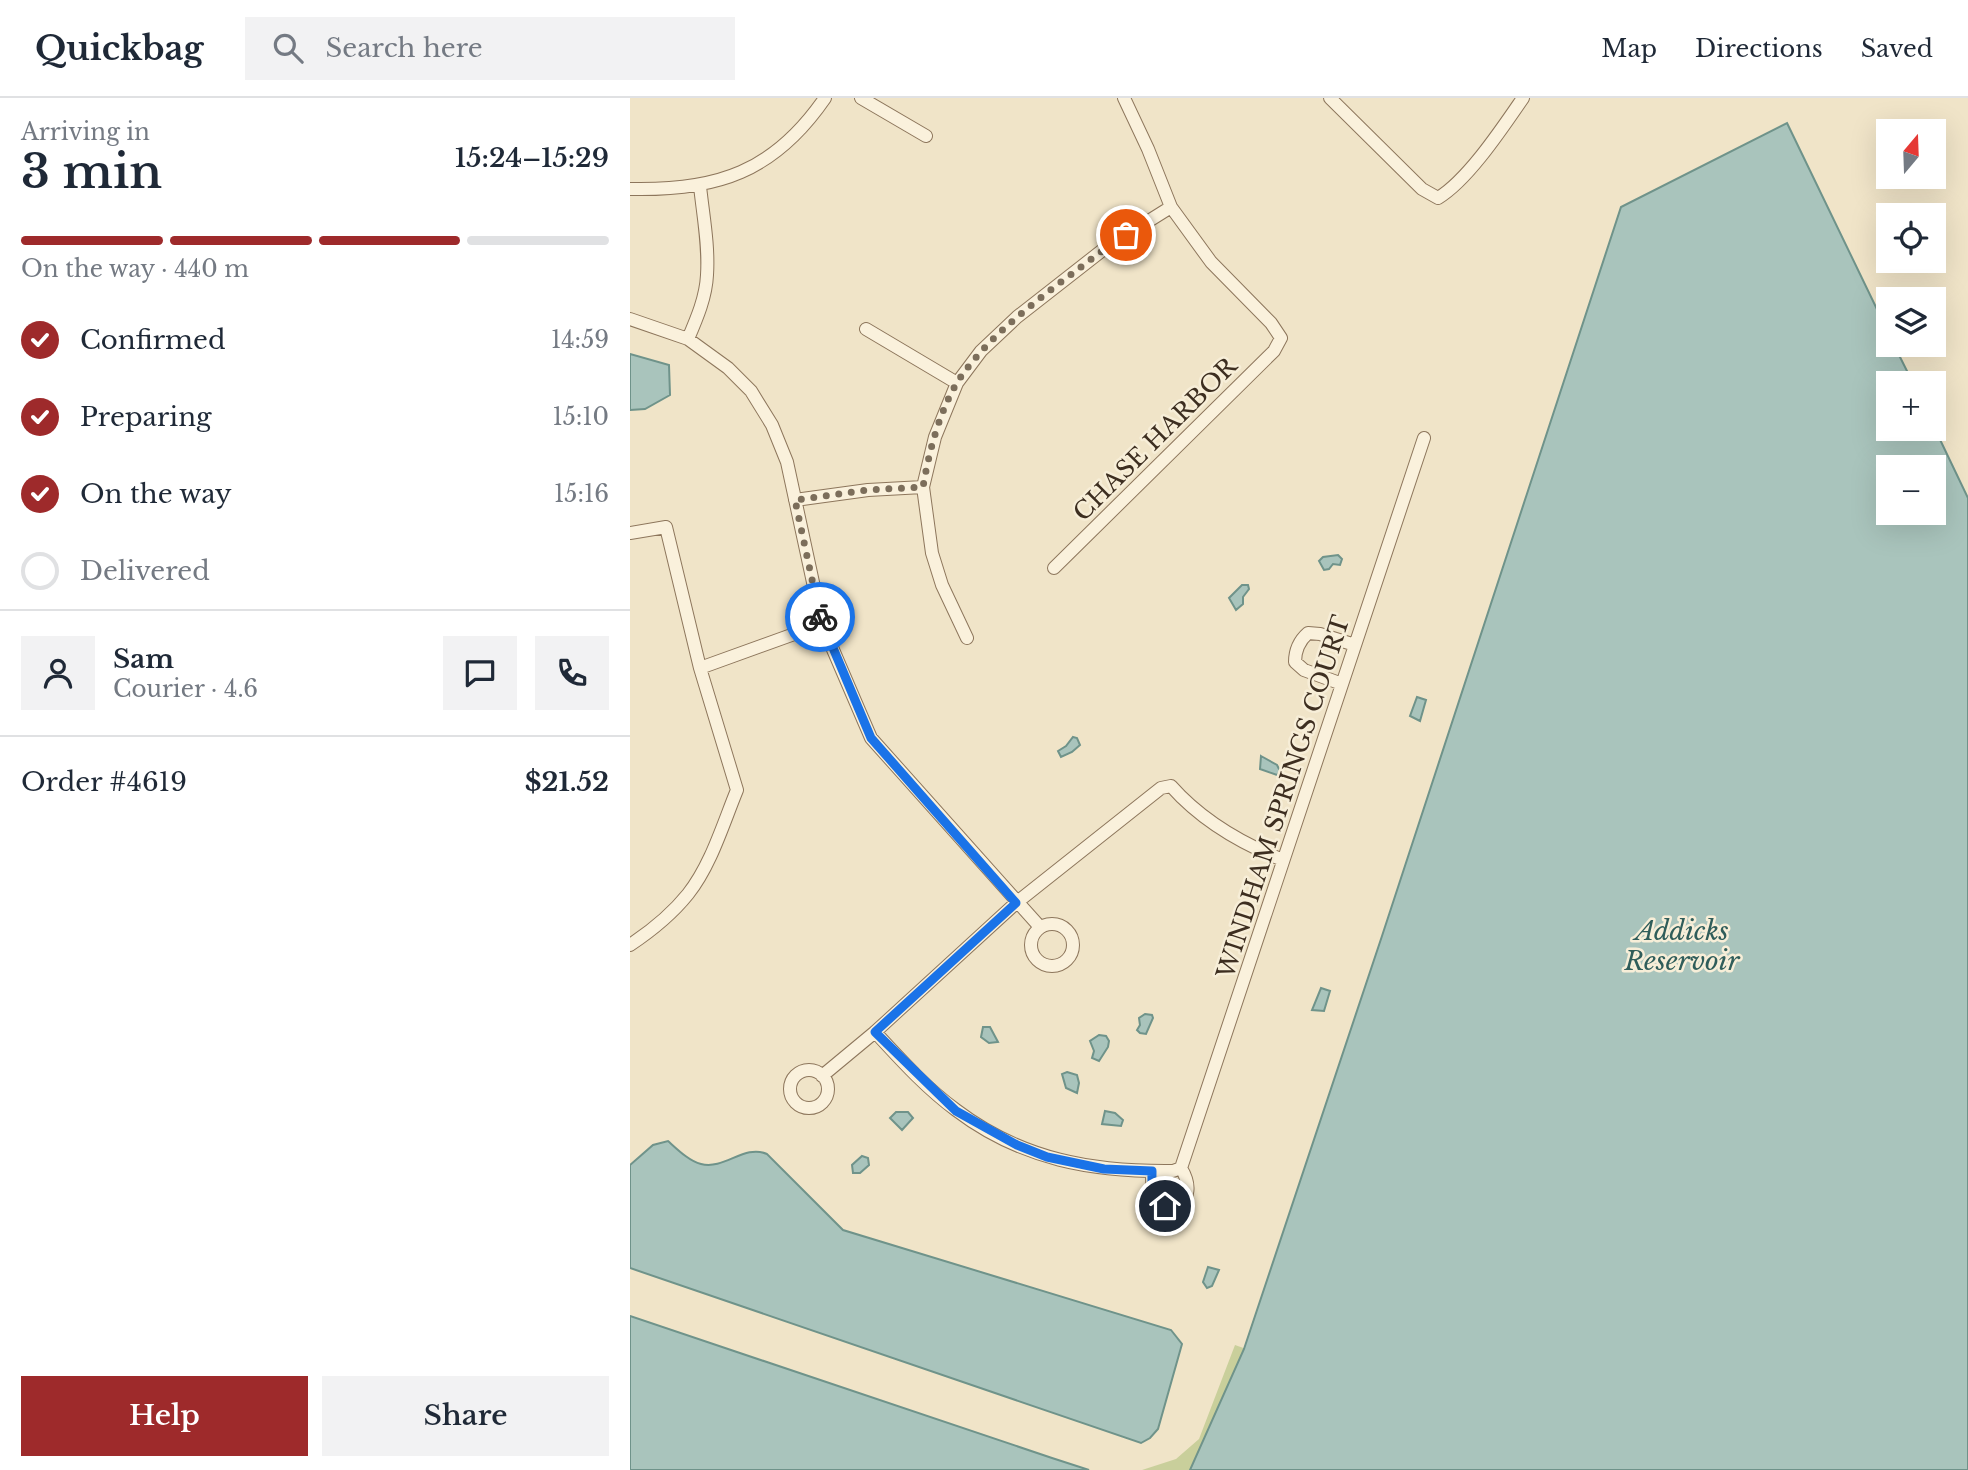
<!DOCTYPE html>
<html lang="en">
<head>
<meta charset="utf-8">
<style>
  body { margin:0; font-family:"Libre Baskerville",serif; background:#f2f2f3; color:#1f2937; height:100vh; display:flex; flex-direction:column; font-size:26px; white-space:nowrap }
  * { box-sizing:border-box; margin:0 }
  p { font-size:23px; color:#747a83 }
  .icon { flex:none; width:38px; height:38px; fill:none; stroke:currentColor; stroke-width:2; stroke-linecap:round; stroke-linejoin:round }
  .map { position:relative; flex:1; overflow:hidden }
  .drawer { display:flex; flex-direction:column; background:#fff; width:630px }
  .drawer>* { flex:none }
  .needle { width:46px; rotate:19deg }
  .buttons { position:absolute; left:1246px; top:21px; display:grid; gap:14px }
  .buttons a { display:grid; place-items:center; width:70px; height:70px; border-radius:0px; background:#fff; box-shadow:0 7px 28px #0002; font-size:35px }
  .pin { position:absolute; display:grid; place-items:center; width:60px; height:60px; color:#fff; margin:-30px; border:4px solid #fff; border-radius:50%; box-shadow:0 2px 7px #0007 }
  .courier { position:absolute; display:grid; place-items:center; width:70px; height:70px; margin:-35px; border:5px solid #1a73e8; border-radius:50%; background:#fff; color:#222; box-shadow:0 2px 9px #0007 }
  .head em { font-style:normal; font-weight:600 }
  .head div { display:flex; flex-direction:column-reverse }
  .head { display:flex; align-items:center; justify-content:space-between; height:119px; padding:0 21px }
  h1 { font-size:46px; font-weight:600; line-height:52px }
  .bar { display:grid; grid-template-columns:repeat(4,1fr); gap:10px 7px; align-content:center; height:84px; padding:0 21px }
  .bar i { height:9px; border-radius:5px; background:#e0e1e3 }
  .bar .on { background:#9e2a2b }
  .bar p { grid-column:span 4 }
  .line { display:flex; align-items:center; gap:18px; padding:0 21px; border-top:2px solid #e0e1e3 }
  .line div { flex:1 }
  .round { display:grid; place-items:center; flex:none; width:74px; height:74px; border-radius:0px; background:#f2f2f3 }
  ol { padding:0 21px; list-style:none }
  li { display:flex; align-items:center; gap:21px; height:77px }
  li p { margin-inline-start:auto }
  li .icon { padding:7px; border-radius:50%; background:#9e2a2b; color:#fff; stroke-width:4 }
  li:last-child { color:#747a83 }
  li i { width:38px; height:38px; border:4px solid #e0e1e3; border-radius:50% }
  .cta { display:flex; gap:14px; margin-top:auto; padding:14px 21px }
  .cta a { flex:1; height:80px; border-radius:0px; background:#9e2a2b; color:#fff; font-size:28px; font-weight:600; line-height:80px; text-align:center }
  .cta a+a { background:#f2f2f3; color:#1f2937 }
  header { display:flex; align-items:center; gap:42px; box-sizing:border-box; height:98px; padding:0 35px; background:#fff; border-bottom:2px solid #e0e1e3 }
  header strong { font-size:33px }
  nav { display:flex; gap:38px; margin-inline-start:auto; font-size:24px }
  .search { width:490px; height:63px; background:#f2f2f3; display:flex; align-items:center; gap:18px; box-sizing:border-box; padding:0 24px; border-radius:0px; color:#747a83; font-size:26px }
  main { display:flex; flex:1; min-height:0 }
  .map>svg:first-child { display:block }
</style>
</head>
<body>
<header>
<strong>Quickbag</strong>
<div class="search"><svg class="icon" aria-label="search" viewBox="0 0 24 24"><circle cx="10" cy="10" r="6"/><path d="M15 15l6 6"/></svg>Search here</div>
<nav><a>Map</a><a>Directions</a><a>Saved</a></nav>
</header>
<main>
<section class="drawer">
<div class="head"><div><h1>3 min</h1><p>Arriving in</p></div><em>15:24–15:29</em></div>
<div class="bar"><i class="on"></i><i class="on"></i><i class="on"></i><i></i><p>On the way · 440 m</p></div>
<ol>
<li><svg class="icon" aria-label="check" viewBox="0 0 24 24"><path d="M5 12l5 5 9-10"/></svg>Confirmed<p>14:59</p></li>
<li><svg class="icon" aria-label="check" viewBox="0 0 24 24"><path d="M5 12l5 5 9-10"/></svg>Preparing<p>15:10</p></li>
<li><svg class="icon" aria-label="check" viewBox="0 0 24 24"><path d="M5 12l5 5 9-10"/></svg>On the way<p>15:16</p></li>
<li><i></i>Delivered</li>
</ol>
<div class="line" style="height:126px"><a class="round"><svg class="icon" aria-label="person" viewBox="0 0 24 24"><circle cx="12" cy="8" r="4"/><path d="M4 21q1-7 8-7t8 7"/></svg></a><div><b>Sam</b><p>Courier · 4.6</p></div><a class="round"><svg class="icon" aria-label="chat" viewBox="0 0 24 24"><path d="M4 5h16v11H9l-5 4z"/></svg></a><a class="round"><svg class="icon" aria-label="phone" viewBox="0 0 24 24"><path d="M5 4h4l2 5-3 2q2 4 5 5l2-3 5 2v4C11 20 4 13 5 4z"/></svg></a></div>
<div class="line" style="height:91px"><div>Order #4619</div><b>$21.52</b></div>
<div class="cta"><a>Help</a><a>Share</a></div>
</section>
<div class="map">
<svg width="1338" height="1372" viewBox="0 0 1338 1372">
  <rect width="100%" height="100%" fill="#f0e4c8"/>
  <path fill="#c9cf9b" d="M 605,1247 L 619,1252 L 701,1372 L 498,1372 L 512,1372 L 546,1361 L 569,1341 Z"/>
  <path fill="#a9c4bc" stroke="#6f938a" stroke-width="2" fill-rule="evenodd" d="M 1157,25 L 1258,234 L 1258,247 L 1264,247 L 1283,285 L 1258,285 L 1258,331 L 1304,331 L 1304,329 L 1338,400 L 1338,1372 L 560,1372 L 614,1251 L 752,838 L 991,109 ZM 1258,369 L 1304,369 L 1304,415 L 1258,415 Z
    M 0,256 L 39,267 L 40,297 L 15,311 L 0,312 Z
    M 708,457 L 712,461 L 710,467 L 703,466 L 699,471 L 694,472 L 689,463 L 693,459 Z
    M 612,487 L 618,487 L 619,491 L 613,499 L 613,506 L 606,512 L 599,500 Z
    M 787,599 L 796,602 L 790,623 L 780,618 Z
    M 443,639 L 447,640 L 450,647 L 442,654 L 431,659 L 428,653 L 436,648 Z
    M 631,658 L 647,667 L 650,673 L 647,677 L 630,671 Z
    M 691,890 L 700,893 L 694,913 L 682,912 Z
    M 515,916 L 522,917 L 523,920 L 516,936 L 510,935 L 507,932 L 510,927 L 509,920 Z
    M 353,929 L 360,929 L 368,944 L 359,945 L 351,939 Z
    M 469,937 L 476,938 L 479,943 L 478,949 L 469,963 L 462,960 L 464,953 L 460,943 Z
    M 437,974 L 447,977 L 449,985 L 447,995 L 436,990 L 432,976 Z
    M 475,1013 L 485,1015 L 493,1022 L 491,1028 L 472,1026 Z
    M 266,1014 L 278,1014 L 283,1020 L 272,1032 L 260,1020 Z
    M 38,1043 C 47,1051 59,1063 71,1066 C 95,1072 114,1046 137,1056 L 213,1132 L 541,1232 L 552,1246 L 528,1331 L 520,1340 L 511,1345 L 0,1170 L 0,1067 L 23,1047 Z
    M 232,1058 L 238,1060 L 239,1067 L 230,1075 L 223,1075 L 222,1067 Z
    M 578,1169 L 589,1172 L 582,1188 L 577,1190 L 573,1184 Z
    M 0,1218 L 422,1360 L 459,1372 L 0,1372 Z"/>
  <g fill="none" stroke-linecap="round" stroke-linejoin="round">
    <defs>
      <path id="street" d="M 231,0 L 296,38
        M 700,0 L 792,91 L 808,100 C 838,82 873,29 893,0
        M 0,91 C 87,93 144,74 195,0
        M 0,221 L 58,241 L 98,270 L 121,293 L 142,327 L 157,364 L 192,526 L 241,640 L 410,829
        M 236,231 L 327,285
        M 58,241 C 67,220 76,199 77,177 C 79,147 73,117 70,88
        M 165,402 L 238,392 L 293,389
        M 0,435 L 36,429 L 70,570 L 107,692 C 93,726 81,767 58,796 C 42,816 21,833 0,847
        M 424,470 L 644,253 L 651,240 L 641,225 L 581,164 L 541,109 L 518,51 L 494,0
        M 337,540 L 312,487 L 302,455 L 293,389 L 305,339 L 327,285 L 351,253 L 387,219 L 474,151 L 541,109
        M 70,570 L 192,526
        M 712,586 L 674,572 L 665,564 C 665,552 669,543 678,535 L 690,536 L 725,547
        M401 847a21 21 0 1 1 42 0a21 21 0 1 1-42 0Z
        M 245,934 C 270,961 296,990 326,1012 C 392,1062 463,1074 543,1073 L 551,1070
        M160 991a19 19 0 1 1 38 0a19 19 0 1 1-38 0Z
        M 192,978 L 245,934 L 386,805 L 531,690 L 541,688 C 572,723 610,745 653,762
        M 551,1070 L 794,340
        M 522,1073 C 522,1090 521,1107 542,1109 C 562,1103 560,1085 551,1070"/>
    </defs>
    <use href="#street" stroke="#8d765c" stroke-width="14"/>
    <use href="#street" stroke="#faf1dc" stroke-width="12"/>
  </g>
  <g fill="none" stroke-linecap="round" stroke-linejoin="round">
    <path stroke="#7c6e5b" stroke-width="7" stroke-dasharray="0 12.6" d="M 190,519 L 165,402 L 238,392 L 293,389 C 299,354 309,314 328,283 C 354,244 391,215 427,187 C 450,170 472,152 496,137"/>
    <path stroke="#1a73e8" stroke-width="9" d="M 190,519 L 241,640 L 386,805 L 245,934 L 326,1013 L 387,1047 L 417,1059 L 474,1071 L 522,1073 C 522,1088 520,1101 535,1108"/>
  </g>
  <g text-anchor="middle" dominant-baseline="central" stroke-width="5" stroke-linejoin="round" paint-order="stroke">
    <g font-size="24" fill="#3d2e20" stroke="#f7eed8">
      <text transform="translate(525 341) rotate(-45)">CHASE HARBOR</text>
      <text transform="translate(653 699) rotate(-72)">WINDHAM SPRINGS COURT</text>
    </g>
    <g font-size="26" font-style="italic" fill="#2f5d5a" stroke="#f7eed8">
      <text x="1052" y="833">Addicks<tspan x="1052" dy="30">Reservoir</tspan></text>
    </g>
  </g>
</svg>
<div class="buttons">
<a><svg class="needle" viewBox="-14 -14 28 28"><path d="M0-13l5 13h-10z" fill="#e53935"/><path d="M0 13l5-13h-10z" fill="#747a83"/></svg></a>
<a><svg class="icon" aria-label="locate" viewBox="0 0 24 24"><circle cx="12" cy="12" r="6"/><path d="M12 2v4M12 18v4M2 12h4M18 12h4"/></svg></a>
<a><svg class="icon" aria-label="layers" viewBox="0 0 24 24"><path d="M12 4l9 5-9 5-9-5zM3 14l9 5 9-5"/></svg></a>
<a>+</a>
<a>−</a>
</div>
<div class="pin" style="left:496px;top:137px;background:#ea580c"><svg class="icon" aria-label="bag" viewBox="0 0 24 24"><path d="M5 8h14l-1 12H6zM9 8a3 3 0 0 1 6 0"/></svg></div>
<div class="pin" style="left:535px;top:1108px;background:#1f2937"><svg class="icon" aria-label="home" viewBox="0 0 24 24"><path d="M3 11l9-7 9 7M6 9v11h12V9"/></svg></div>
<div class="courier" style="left:190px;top:519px"><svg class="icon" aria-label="bike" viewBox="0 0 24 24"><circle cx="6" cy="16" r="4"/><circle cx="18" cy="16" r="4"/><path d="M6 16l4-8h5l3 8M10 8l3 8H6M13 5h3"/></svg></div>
</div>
</main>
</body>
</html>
